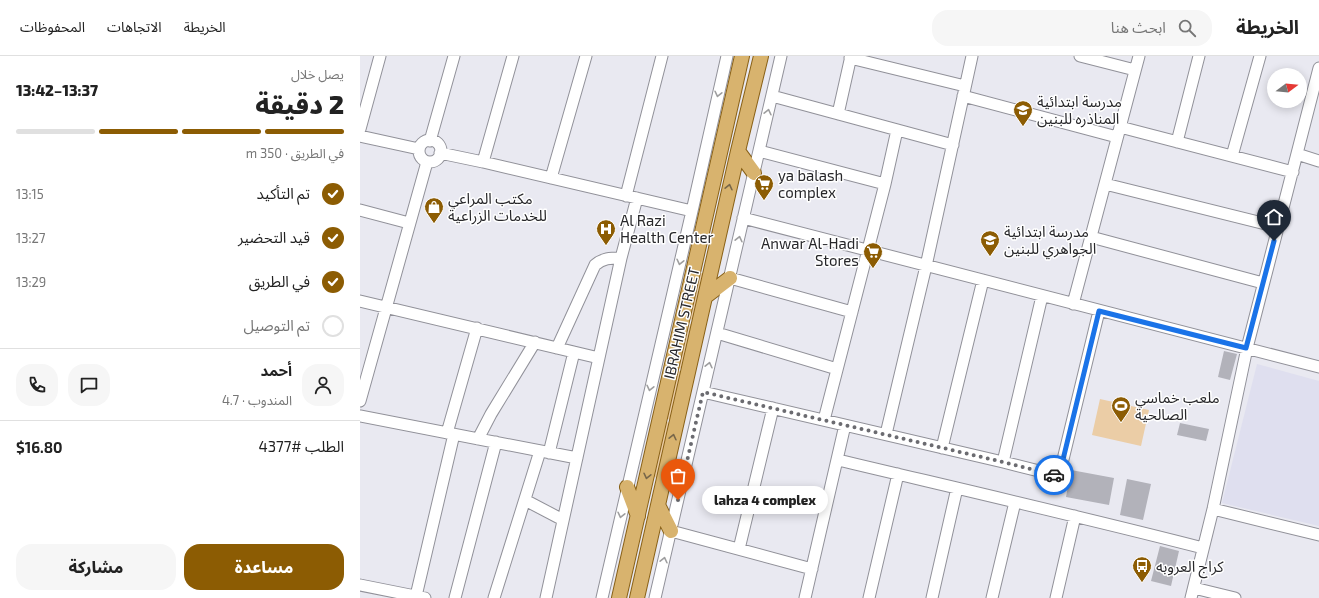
<!DOCTYPE html>
<html lang="ar">
<head>
<meta charset="utf-8">
<style>
  body { margin:0; font-family:"Exo 2","Noto Sans Arabic",sans-serif; background:#f6f6f6; color:#222; direction:rtl; height:100vh; display:flex; flex-direction:column; font-size:15px; white-space:nowrap }
  * { box-sizing:border-box; margin:0 }
  p { font-size:13px; color:#767676 }
  .icon { flex:none; width:22px; height:22px; fill:none; stroke:currentColor; stroke-width:2; stroke-linecap:round; stroke-linejoin:round }
  .map { position:relative; flex:1; overflow:hidden; direction:ltr }
  .panel { display:flex; flex-direction:column; background:#fff; width:360px }
  .panel>* { flex:none }
  .needle { width:26px; rotate:74deg }
  .controls { position:absolute; left:907px; top:12px; display:grid; gap:8px }
  .controls a { display:grid; place-items:center; width:40px; height:40px; border-radius:50%; background:#fff; box-shadow:0 2px 10px #0003; font-size:20px }
  .pin { position:absolute; display:grid; place-items:center; width:34px; height:34px; color:#fff; margin:-41px -17px; border-radius:50% 50% 50% 0; rotate:-45deg; box-shadow:0 0 4px #0007 }
  .pin .icon { rotate:45deg }
  .courier { position:absolute; display:grid; place-items:center; width:40px; height:40px; margin:-20px; border:3px solid #1a73e8; border-radius:50%; background:#fff; color:#222; box-shadow:0 1px 5px #0007 }
  .bubble { position:absolute; height:28px; border-radius:14px; background:#fff; box-shadow:0 2px 10px #0003; font-size:13px; font-weight:800; line-height:28px; text-align:center; direction:rtl }
  .head em { font-style:normal; font-weight:800 }
  .head div { display:flex; flex-direction:column-reverse }
  .head { display:flex; align-items:center; justify-content:space-between; height:68px; padding:0 16px }
  h1 { font-size:26px; font-weight:800; line-height:30px }
  .bar { display:grid; grid-template-columns:repeat(4,1fr); gap:6px 4px; align-content:center; height:48px; padding:0 16px }
  .bar i { height:5px; border-radius:3px; background:#e0e0e0 }
  .bar .current { background:#8c5c03 }
  .bar p { grid-column:span 4 }
  .line { display:flex; align-items:center; gap:10px; padding:0 16px; border-top:1px solid #e0e0e0 }
  .line div { flex:1 }
  .round { display:grid; place-items:center; flex:none; width:42px; height:42px; border-radius:16px; background:#f6f6f6 }
  ol { padding:0 16px; list-style:none }
  li { display:flex; align-items:center; gap:12px; height:44px }
  li p { margin-inline-start:auto }
  li .icon { padding:4px; border-radius:50%; background:#8c5c03; color:#fff; stroke-width:4 }
  li:last-child { color:#767676 }
  li i { width:22px; height:22px; border:2px solid #e0e0e0; border-radius:50% }
  .primary-button { display:flex; gap:8px; margin-top:auto; padding:8px 16px }
  .primary-button a { flex:1; height:46px; border-radius:16px; background:#8c5c03; color:#fff; font-size:16px; font-weight:800; line-height:46px; text-align:center }
  .primary-button a+a { background:#f6f6f6; color:#222 }
  header { display:flex; align-items:center; gap:24px; box-sizing:border-box; height:56px; padding:0 20px; background:#fff; border-bottom:1px solid #e0e0e0 }
  header strong { font-size:19px }
  nav { display:flex; gap:22px; margin-inline-start:auto; font-size:14px }
  .search { width:280px; height:36px; background:#f6f6f6; display:flex; align-items:center; gap:10px; box-sizing:border-box; padding:0 14px; border-radius:16px; color:#767676; font-size:15px }
  main { display:flex; flex:1; min-height:0 }
  .map>svg:first-child { display:block }
</style>
</head>
<body>
<header>
<strong>الخريطة</strong>
<div class="search"><svg class="icon" aria-label="search" viewBox="0 0 24 24"><circle cx="10" cy="10" r="6"/><path d="M15 15l6 6"/></svg>ابحث هنا</div>
<nav><a>الخريطة</a><a>الاتجاهات</a><a>المحفوظات</a></nav>
</header>
<main>
<div class="map">
<svg width="959" height="542" viewBox="0 0 959 542">
  <rect width="100%" height="100%" fill="#e9e9f1"/>
  <path fill="#dfdfef" d="M 897,308 L 959,325 L 959,470 L 862,447 Z"/>
  <path fill="#ebcda6" d="M 341,217 L 347,218 L 336,265 L 330,263 Z
    M 330,268 L 335,269 L 325,313 L 318,312 Z
    M 318,315 L 325,316 L 313,364 L 306,363 Z
    M 740,343 L 789,354 L 781,390 L 732,379 Z
    M 306,366 L 312,367 L 300,423 L 294,421 Z"/>
  <path fill="#b2b2ba" d="M 864,295 L 877,298 L 870,324 L 858,321 Z
    M 820,367 L 849,373 L 846,385 L 817,379 Z
    M 711,414 L 754,422 L 749,449 L 706,441 Z
    M 767,423 L 791,428 L 783,464 L 760,459 Z
    M 800,490 L 819,495 L 811,530 L 791,525 Z"/>
  <g fill="none" stroke-linecap="round" stroke-linejoin="round">
    <defs>
      <path id="minor" d="M 720,0 L 775,14
        M 490,2 L 605,30
        M 412,40 L 593,89
        M 603,40 L 757,81
        M 478,58 L 491,0
        M 760,71 L 933,116
        M 0,73 L 20,0
        M 0,80 L 59,93
        M59 95a11 11 0 1 1 22 0a11 11 0 1 1-22 0Z
        M 70,85 L 94,0
        M 817,86 L 839,0
        M 399,95 L 525,128
        M 80,97 L 123,106 L 332,155
        M 937,98 L 959,105
        M 872,100 L 900,0
        M 123,106 L 153,0
        M 191,122 L 226,0
        M 745,128 L 918,171
        M 266,140 L 302,0
        M 0,154 L 49,167
        M 383,162 L 959,311
        M 731,181 L 903,227
        M 370,222 L 492,256
        M 0,245 L 239,302
        M 713,248 L 779,0
        M 357,277 L 477,313
        M 197,292 L 235,209 C 243,202 250,202 261,202
        M 343,336 L 643,406 L 699,420 L 739,255
        M 0,345 L 67,106
        M 0,360 L 217,402
        M 464,364 L 525,128 L 537,74
        M 87,377 L 117,272
        M 526,378 L 566,210 L 612,0
        M 118,383 L 131,358 L 175,286
        M 582,392 L 623,224
        M 189,397 L 214,296
        M 478,404 C 600,433 722,461 843,492
        M 643,406 L 682,240
        M 165,444 L 203,464
        M 853,453 L 959,479
        M 311,475 L 452,513
        M 379,493 L 413,352
        M 0,529 L 65,542
        M 834,532 L 875,542
        M 56,540 L 94,378
        M 95,542 L 136,386
        M 134,542 L 180,395
        M 186,542 L 261,202 L 277,142
        M 242,542 L 332,155 L 367,0
        M 295,542 L 421,0
        M 445,542 L 485,369
        M 509,542 L 538,418
        M 572,542 L 597,432
        M 632,542 L 655,446
        M 696,542 L 715,460
        M 831,542 L 853,453 L 887,292 L 959,12"/>
      <path id="major" d="M 378,95 L 394,117
        M 345,241 L 370,222
        M 267,431 L 278,460
        M 298,449 L 311,475
        M 259,542 L 382,0
        M 277,542 L 378,95 L 401,0"/>
    </defs>
    <use href="#minor" stroke="#919199" stroke-width="13"/>
    <use href="#major" stroke="#896117" stroke-width="16"/>
    <use href="#minor" stroke="#fff" stroke-width="11"/>
    <use href="#major" stroke="#d8b36e" stroke-width="14"/>
  </g>
  <defs><path id="oneway-chevron" d="M-2-3.5L2.5 0L-2 3.5" fill="none" stroke-width="1.6" stroke-linecap="round" stroke-linejoin="round"/></defs>
  <g stroke="#9e9e9f">
    <use href="#oneway-chevron" transform="translate(358 38) rotate(103)"/>
    <use href="#oneway-chevron" transform="translate(408 56) rotate(-77)"/>
    <use href="#oneway-chevron" transform="translate(379 183) rotate(-77)"/>
    <use href="#oneway-chevron" transform="translate(320 206) rotate(103)"/>
    <use href="#oneway-chevron" transform="translate(349 309) rotate(-77)"/>
    <use href="#oneway-chevron" transform="translate(290 332) rotate(103)"/>
    <use href="#oneway-chevron" transform="translate(261 459) rotate(103)"/>
    <use href="#oneway-chevron" transform="translate(304 504) rotate(-77)"/>
  </g>
  <g stroke="#776649">
    <use href="#oneway-chevron" transform="translate(369 131) rotate(-77)"/>
    <use href="#oneway-chevron" transform="translate(313 381) rotate(-77)"/>
    <use href="#oneway-chevron" transform="translate(287 420) rotate(103)"/>
  </g>
  <g fill="none" stroke-linecap="round" stroke-linejoin="round">
    <path stroke="#6b6b70" stroke-width="4" stroke-dasharray="0 7.2" d="M 318,444 L 343,336 L 643,406 L 694,419"/>
    <path stroke="#1a73e8" stroke-width="5" d="M 694,419 L 699,420 L 739,255 L 886,292 L 914,185"/>
  </g>
  <defs>
    <symbol id="school-pin" viewBox="-11 -11 22 30"><path d="M0 17L-7.5 6A9.5 9.5 0 1 1 7.5 6Z" fill="#8c5c03" stroke="#fff"/><path d="M0-5L7-2L0 1L-7-2ZM-4 1L0 2.5L4 1V4Q0 6-4 4Z" fill="#fff"/></symbol>
    <symbol id="supermarket-pin" viewBox="-11 -11 22 30"><path d="M0 17L-7.5 6A9.5 9.5 0 1 1 7.5 6Z" fill="#8c5c03" stroke="#fff"/><path d="M-6-5.5h2.5l.6 2H6L4.5 2H-2.5L-4.4-4H-6ZM-1.5 3.2a1.3 1.3 0 1 0 .1 0ZM3 3.2a1.3 1.3 0 1 0 .1 0Z" fill="#fff"/></symbol>
    <symbol id="shop-pin" viewBox="-11 -11 22 30"><path d="M0 17L-7.5 6A9.5 9.5 0 1 1 7.5 6Z" fill="#8c5c03" stroke="#fff"/><path d="M-5-2.5h2.3a2.7 3.5 0 0 1 5.4 0H5L5.5 6h-11ZM-1.5-2.5h3a1.5 2.3 0 0 0-3 0Z" fill="#fff"/></symbol>
    <symbol id="hospital-pin" viewBox="-11 -11 22 30"><path d="M0 17L-7.5 6A9.5 9.5 0 1 1 7.5 6Z" fill="#8c5c03" stroke="#fff"/><path d="M-5-5h3v3.5h4V-5h3V5h-3V1.5h-4V5h-3Z" fill="#fff"/></symbol>
    <symbol id="stadium-pin" viewBox="-11 -11 22 30"><path d="M0 17L-7.5 6A9.5 9.5 0 1 1 7.5 6Z" fill="#8c5c03" stroke="#fff"/><path d="M0-5a6.5 5 0 1 0 0 10a6.5 5 0 1 0 0-10ZM-3.5-1.8h7v3.6h-7Z" fill="#fff"/></symbol>
    <symbol id="bus-pin" viewBox="-11 -11 22 30"><path d="M0 17L-7.5 6A9.5 9.5 0 1 1 7.5 6Z" fill="#8c5c03" stroke="#fff"/><path d="M-5-6H5V4H4V6H2V4H-2V6H-4V4H-5ZM-3.5-4V0h7V-4ZM-3.5 1.2v1.5H-2V1.2ZM2 1.2v1.5H3.5V1.2Z" fill="#fff"/></symbol>
  </defs>
  <g fill-rule="evenodd">
    <use href="#school-pin" x="652" y="43" width="22" height="30"/>
    <use href="#supermarket-pin" x="393" y="117" width="22" height="30"/>
    <use href="#shop-pin" x="63" y="140" width="22" height="30"/>
    <use href="#hospital-pin" x="235" y="162" width="22" height="30"/>
    <use href="#school-pin" x="619" y="173" width="22" height="30"/>
    <use href="#supermarket-pin" x="502" y="185" width="22" height="30"/>
    <use href="#stadium-pin" x="750" y="339" width="22" height="30"/>
    <use href="#bus-pin" x="771" y="499" width="22" height="30"/>
  </g>
  <g text-anchor="middle" dominant-baseline="central" stroke-width="3" stroke-linejoin="round" paint-order="stroke">
    <g font-size="15" fill="#27272a" stroke="#fff" text-anchor="start">
      <text x="677" y="45">مدرسة ابتدائية<tspan x="677" dy="17">المناذره للبنين</tspan></text>
      <text x="418" y="119">ya balash<tspan x="418" dy="17">complex</tspan></text>
      <text x="88" y="142">مكتب المراعي<tspan x="88" dy="17">للخدمات الزراعية</tspan></text>
      <text x="260" y="164">Al Razi<tspan x="260" dy="17">Health Center</tspan></text>
      <text x="644" y="175">مدرسة ابتدائية<tspan x="644" dy="17">الجواهري للبنين</tspan></text>
      <text x="499" y="187" text-anchor="end">Anwar Al-Hadi<tspan x="499" dy="17">Stores</tspan></text>
      <text x="775" y="341">ملعب خماسي<tspan x="775" dy="17">الصالحية</tspan></text>
      <text x="796" y="510">كراج العروبه</text>
    </g>
    <g font-size="15" fill="#27272a" stroke="#fff">
      <text transform="translate(321 267) rotate(-77)">IBRAHIM STREET</text>
    </g>
  </g>
</svg>
<div class="controls">
<a><svg class="needle" viewBox="-14 -14 28 28"><path d="M0-13l5 13h-10z" fill="#e53935"/><path d="M0 13l5-13h-10z" fill="#767676"/></svg></a>
</div>
<div class="pin" style="left:318px;top:444px;background:#ea580c"><svg class="icon" aria-label="bag" viewBox="0 0 24 24"><path d="M5 8h14l-1 12H6zM9 8a3 3 0 0 1 6 0"/></svg></div>
<div class="pin" style="left:914px;top:185px;background:#1f2937"><svg class="icon" aria-label="home" viewBox="0 0 24 24"><path d="M3 11l9-7 9 7M6 9v11h12V9"/></svg></div>
<div class="courier" style="left:694px;top:419px"><svg class="icon" aria-label="car" viewBox="0 0 24 24"><path d="M5 17H2v-5l4-1 3-4h7l3 4 3 1v5h-3M9 17h6M6 11h13"/><circle cx="7" cy="17" r="2"/><circle cx="17" cy="17" r="2"/></svg></div>
<div class="bubble" style="left:342px;top:430px;width:126px">lahza 4 complex</div>
</div>
<section class="panel">
<div class="head"><div><h1>2 دقيقة</h1><p>يصل خلال</p></div><em>13:37–13:42</em></div>
<div class="bar"><i class="current"></i><i class="current"></i><i class="current"></i><i></i><p>في الطريق · 350 m</p></div>
<ol>
<li><svg class="icon" aria-label="check" viewBox="0 0 24 24"><path d="M5 12l5 5 9-10"/></svg>تم التأكيد<p>13:15</p></li>
<li><svg class="icon" aria-label="check" viewBox="0 0 24 24"><path d="M5 12l5 5 9-10"/></svg>قيد التحضير<p>13:27</p></li>
<li><svg class="icon" aria-label="check" viewBox="0 0 24 24"><path d="M5 12l5 5 9-10"/></svg>في الطريق<p>13:29</p></li>
<li><i></i>تم التوصيل</li>
</ol>
<div class="line" style="height:72px"><a class="round"><svg class="icon" aria-label="person" viewBox="0 0 24 24"><circle cx="12" cy="8" r="4"/><path d="M4 21q1-7 8-7t8 7"/></svg></a><div><b>أحمد</b><p>المندوب · 4.7</p></div><a class="round"><svg class="icon" aria-label="chat" viewBox="0 0 24 24"><path d="M4 5h16v11H9l-5 4z"/></svg></a><a class="round"><svg class="icon" aria-label="phone" viewBox="0 0 24 24"><path d="M5 4h4l2 5-3 2q2 4 5 5l2-3 5 2v4C11 20 4 13 5 4z"/></svg></a></div>
<div class="line" style="height:52px"><div>الطلب #4377</div><b>$16.80</b></div>
<div class="primary-button"><a>مساعدة</a><a>مشاركة</a></div>
</section>
</main>
</body>
</html>
